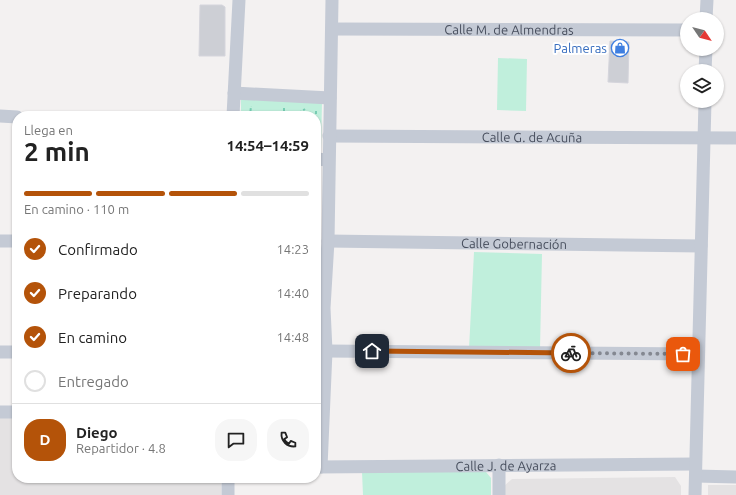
<!DOCTYPE html>
<html lang="es">
<head>
<meta charset="utf-8">
<style>
  body { margin:0; font-family:Ubuntu,sans-serif; background:#f6f6f6; color:#222; height:100vh; display:flex; flex-direction:column; font-size:15px; white-space:nowrap }
  * { box-sizing:border-box; margin:0 }
  p { font-size:13px; color:#767676 }
  .icon { flex:none; width:22px; height:22px; fill:none; stroke:currentColor; stroke-width:2; stroke-linecap:round; stroke-linejoin:round }
  .map { position:relative; flex:1; overflow:hidden }
  .side { position:absolute; left:12px; top:111px; width:309px; height:372px; display:flex; flex-direction:column; background:#fff; border-radius:16px; box-shadow:0 1px 3px #0004 }
  .side>* { flex:none }
  .needle { width:26px; rotate:125deg }
  .fabs { position:absolute; left:680px; top:12px; display:grid; gap:8px }
  .fabs a { display:grid; place-items:center; width:44px; height:44px; border-radius:50%; background:#fff; box-shadow:0 1px 3px #0004; font-size:20px }
  .pin { position:absolute; display:grid; place-items:center; width:34px; height:34px; color:#fff; margin:-17px; border-radius:8px; box-shadow:0 2px 6px #0006 }
  .courier { position:absolute; display:grid; place-items:center; width:40px; height:40px; margin:-20px; border:3px solid #b45309; border-radius:50%; background:#fff; color:#222; box-shadow:0 1px 5px #0007 }
  .headline em { font-style:normal; font-weight:700 }
  .headline div { display:flex; flex-direction:column-reverse }
  .headline { display:flex; align-items:center; justify-content:space-between; height:68px; padding:0 12px }
  h1 { font-size:26px; font-weight:700; line-height:30px }
  .bar { display:grid; grid-template-columns:repeat(4,1fr); gap:6px 4px; align-content:center; height:48px; padding:0 12px }
  .bar i { height:5px; border-radius:3px; background:#e0e0e0 }
  .bar .current { background:#b45309 }
  .bar p { grid-column:span 4 }
  .line { display:flex; align-items:center; gap:10px; padding:0 12px; border-top:1px solid #e0e0e0 }
  .line div { flex:1 }
  .round { display:grid; place-items:center; flex:none; width:42px; height:42px; border-radius:16px; background:#f6f6f6 }
  ol { padding:0 12px; list-style:none }
  li { display:flex; align-items:center; gap:12px; height:44px }
  li p { margin-inline-start:auto }
  li .icon { padding:4px; border-radius:50%; background:#b45309; color:#fff; stroke-width:4 }
  li:last-child { color:#767676 }
  li i { width:22px; height:22px; border:2px solid #e0e0e0; border-radius:50% }
  .map>svg:first-child { display:block }
</style>
</head>
<body>
<div class="map">
<svg width="736" height="495" viewBox="0 0 736 495">
  <rect width="100%" height="100%" fill="#f3f1f1"/>
  <path fill="#e4e2e3" d="M 0,418 L 17,418 L 17,478 L 221,478 L 221,495 L 0,495 Z
    M 675,477 L 681,486 L 681,495 L 504,495 L 504,486 L 512,479 Z
    M 708,485 L 736,485 L 736,495 L 708,495 Z"/>
  <path fill="#c0efdc" d="M 498,58 L 527,59 L 526,111 L 497,110 Z
    M 241,97 L 322,101 L 321,149 L 316,156 L 316,116 L 241,116 Z
    M 474,252 L 542,254 L 540,349 L 469,349 Z
    M 362,472 L 486,472 L 491,478 L 491,495 L 363,495 Z"/>
  <path fill="#cdcfd5" stroke="#d5d5dc" d="M 200,5 L 222,5 L 225,7 L 225,56 L 199,56 Z
    M 610,41 L 629,42 L 628,83 L 608,82 Z"/>
  <g fill="none" stroke-linecap="round" stroke-linejoin="round">
    <path stroke="#78cdb4" stroke-width="2" stroke-dasharray="3 2" stroke-linecap="butt" d="M 250,116 L 251,106
      M 284,116 L 284,107
      M 295,116 L 305,109
      M 316,124 L 316,109"/>
    <g stroke="#c4cad5" stroke-width="13">
      <path d="M 706,19 L 707,0"/>
      <path id="s1" d="M 332,29 L 687,30"/>
      <path d="M 705,71 L 706,49"/>
      <path d="M 234,93 L 330,98"/>
      <path d="M 0,116 L 17,117"/>
      <path d="M 233,116 L 239,0"/>
      <path id="s2" d="M 329,136 L 736,138"/>
      <path d="M 316,159 L 328,160"/>
      <path d="M 0,241 L 17,241"/>
      <path id="s3" d="M 328,241 L 701,246"/>
      <path d="M 326,351 L 698,354"/>
      <path d="M 0,352 L 17,352"/>
      <path d="M 0,412 L 17,412"/>
      <path d="M 499,465 L 499,495"/>
      <path id="s4" d="M 316,467 L 695,464"/>
      <path d="M 321,467 L 326,351 L 324,308 L 328,241 L 332,0"/>
      <path d="M 696,476 L 736,477"/>
      <path d="M 228,495 L 228,478"/>
      <path d="M 695,495 L 705,101"/>
    </g>
  </g>
  <g fill="none" stroke-linecap="round" stroke-linejoin="round">
    <path stroke="#848891" stroke-width="4" stroke-dasharray="0 7.2" d="M 571,353 L 683,354"/>
    <path stroke="#b45309" stroke-width="5" d="M 372,351 L 571,353"/>
  </g>
  <defs>
    <symbol id="shop-ring" viewBox="-11 -11 22 22"><circle r="9.5" fill="#fff" stroke="#3f7fe0" stroke-width="1.5"/><path d="M-5-2.5h2.3a2.7 3.5 0 0 1 5.4 0H5L5.5 6h-11ZM-1.5-2.5h3a1.5 2.3 0 0 0-3 0Z" fill="#3f7fe0"/></symbol>
  </defs>
  <g fill-rule="evenodd">
    <use href="#shop-ring" x="610" y="38" width="20" height="20"/>
  </g>
  <g text-anchor="middle" dominant-baseline="central" stroke-width="4" stroke-linejoin="round" paint-order="stroke">
    <g font-size="13" fill="#484f5e" stroke="#fff">
      <text stroke="none"><textPath href="#s1" startOffset="177">Calle M. de Almendras</textPath></text>
      <text stroke="none"><textPath href="#s2" startOffset="203">Calle G. de Acuña</textPath></text>
      <text stroke="none"><textPath href="#s3" startOffset="186">Calle Gobernación</textPath></text>
      <text stroke="none"><textPath href="#s4" startOffset="190">Calle J. de Ayarza</textPath></text>
    </g>
    <g font-size="13" fill="#366cbe" stroke="#fff" text-anchor="end">
      <text x="607" y="48">Palmeras</text>
    </g>
  </g>
</svg>
<div class="fabs">
<a><svg class="needle" viewBox="-14 -14 28 28"><path d="M0-13l5 13h-10z" fill="#e53935"/><path d="M0 13l5-13h-10z" fill="#767676"/></svg></a>
<a><svg class="icon" aria-label="layers" viewBox="0 0 24 24"><path d="M12 4l9 5-9 5-9-5zM3 14l9 5 9-5"/></svg></a>
</div>
<div class="pin" style="left:683px;top:354px;background:#ea580c"><svg class="icon" aria-label="bag" viewBox="0 0 24 24"><path d="M5 8h14l-1 12H6zM9 8a3 3 0 0 1 6 0"/></svg></div>
<div class="pin" style="left:372px;top:351px;background:#1f2937"><svg class="icon" aria-label="home" viewBox="0 0 24 24"><path d="M3 11l9-7 9 7M6 9v11h12V9"/></svg></div>
<div class="courier" style="left:571px;top:353px"><svg class="icon" aria-label="bike" viewBox="0 0 24 24"><circle cx="6" cy="16" r="4"/><circle cx="18" cy="16" r="4"/><path d="M6 16l4-8h5l3 8M10 8l3 8H6M13 5h3"/></svg></div>
<section class="side">
<div class="headline"><div><h1>2 min</h1><p>Llega en</p></div><em>14:54–14:59</em></div>
<div class="bar"><i class="current"></i><i class="current"></i><i class="current"></i><i></i><p>En camino · 110 m</p></div>
<ol>
<li><svg class="icon" aria-label="check" viewBox="0 0 24 24"><path d="M5 12l5 5 9-10"/></svg>Confirmado<p>14:23</p></li>
<li><svg class="icon" aria-label="check" viewBox="0 0 24 24"><path d="M5 12l5 5 9-10"/></svg>Preparando<p>14:40</p></li>
<li><svg class="icon" aria-label="check" viewBox="0 0 24 24"><path d="M5 12l5 5 9-10"/></svg>En camino<p>14:48</p></li>
<li><i></i>Entregado</li>
</ol>
<div class="line" style="height:72px"><b class="round" style="background:#b45309;color:#fff">D</b><div><b>Diego</b><p>Repartidor · 4.8</p></div><a class="round"><svg class="icon" aria-label="chat" viewBox="0 0 24 24"><path d="M4 5h16v11H9l-5 4z"/></svg></a><a class="round"><svg class="icon" aria-label="phone" viewBox="0 0 24 24"><path d="M5 4h4l2 5-3 2q2 4 5 5l2-3 5 2v4C11 20 4 13 5 4z"/></svg></a></div>
</section>
</div>
</body>
</html>
